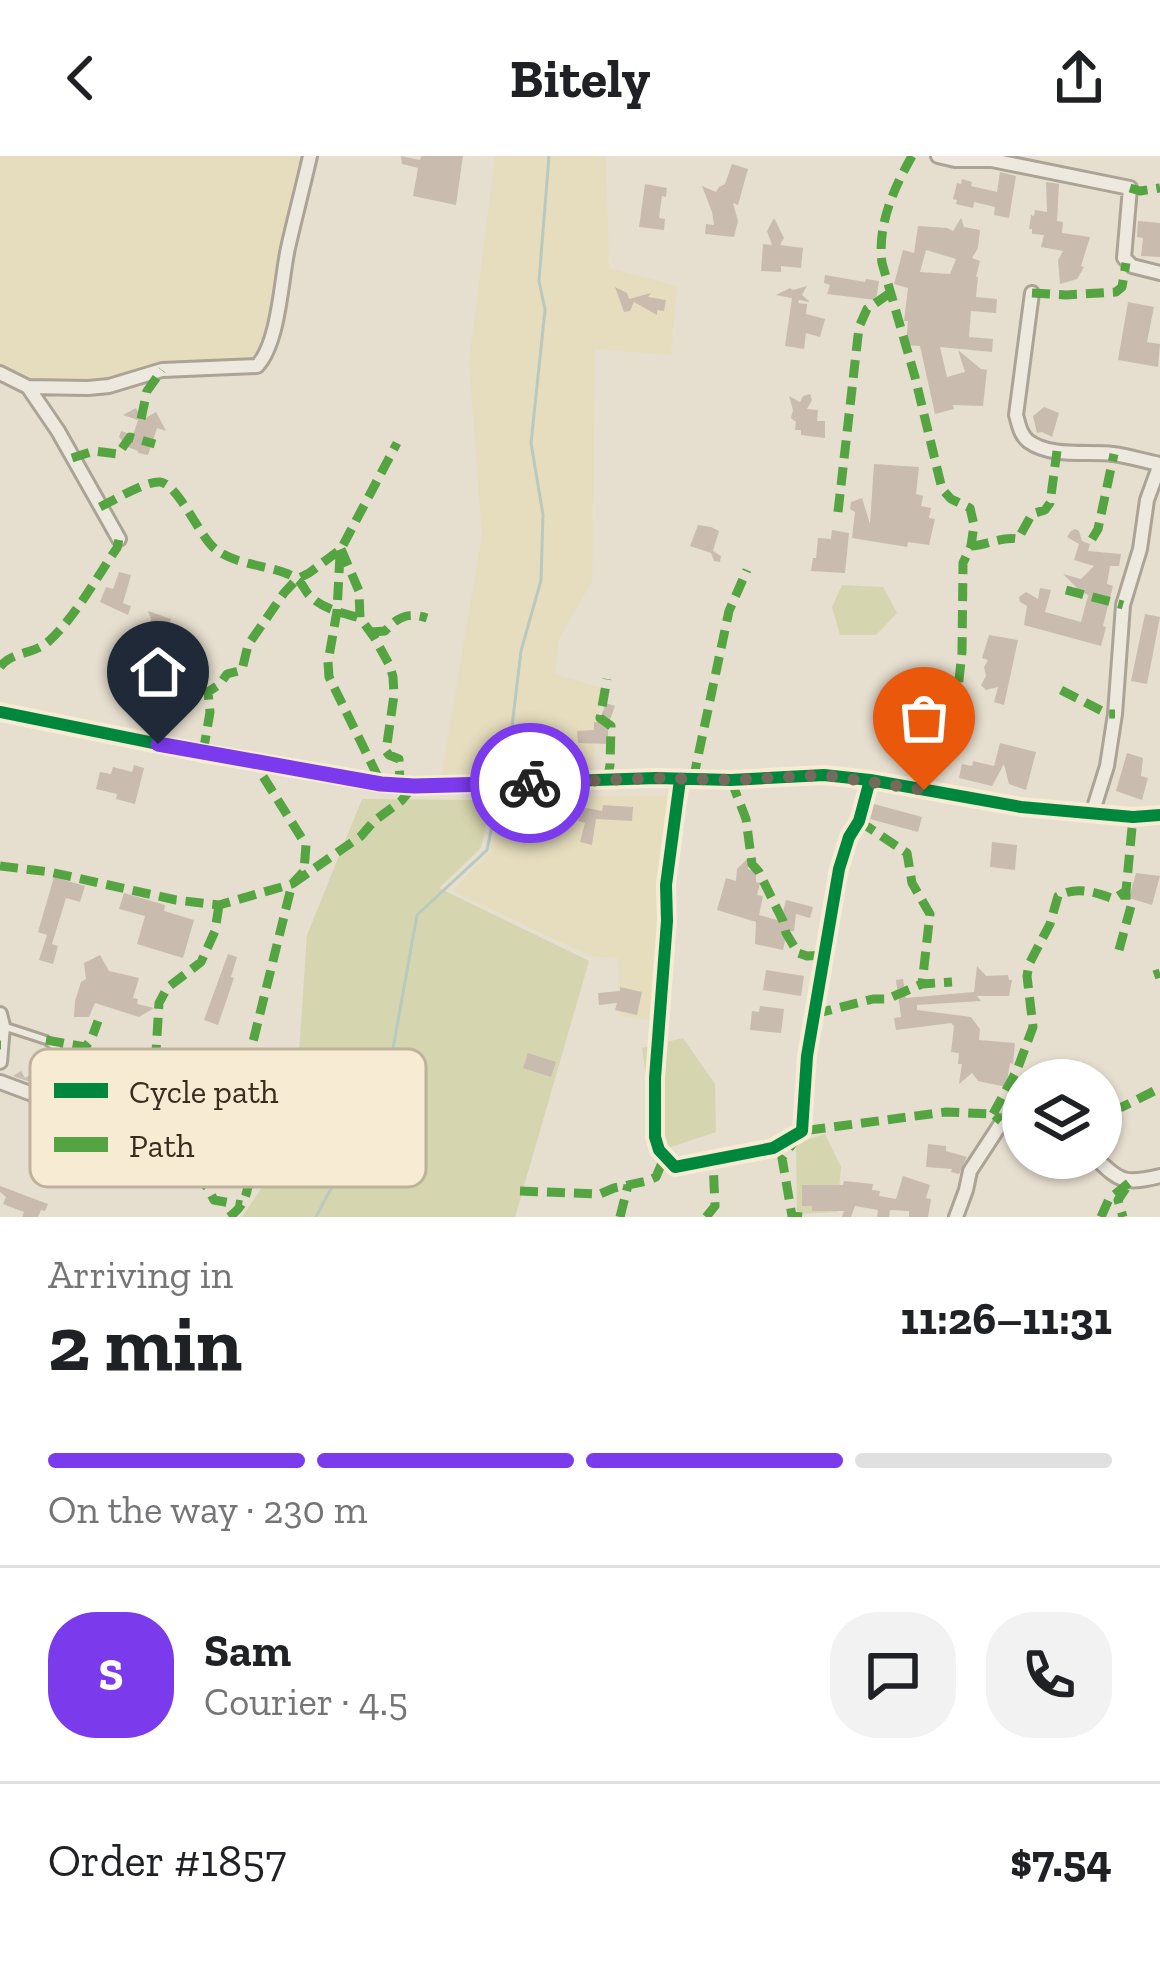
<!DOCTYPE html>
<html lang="en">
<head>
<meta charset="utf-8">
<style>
  body { margin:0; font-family:"Zilla Slab",serif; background:#f2f2f2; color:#202124; height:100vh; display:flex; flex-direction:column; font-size:45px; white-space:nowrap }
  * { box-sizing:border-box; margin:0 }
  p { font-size:39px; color:#757577 }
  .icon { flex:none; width:66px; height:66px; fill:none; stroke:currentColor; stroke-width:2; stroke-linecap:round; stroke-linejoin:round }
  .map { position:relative; height:1061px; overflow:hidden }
  .drawer { display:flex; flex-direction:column; background:#fff; flex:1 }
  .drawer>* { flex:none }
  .tools { position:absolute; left:1002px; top:903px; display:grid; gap:24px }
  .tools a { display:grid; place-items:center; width:120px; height:120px; border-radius:50%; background:#fff; box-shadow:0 3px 9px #0004; font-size:60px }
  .pin { position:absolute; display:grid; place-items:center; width:102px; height:102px; color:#fff; margin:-123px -51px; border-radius:50% 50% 50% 0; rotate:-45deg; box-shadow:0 0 12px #0007 }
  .pin .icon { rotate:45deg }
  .courier { position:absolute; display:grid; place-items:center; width:120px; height:120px; margin:-60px; border:9px solid #7c3aed; border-radius:50%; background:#fff; color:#222; box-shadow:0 3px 15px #0007 }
  .headline em { font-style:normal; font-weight:800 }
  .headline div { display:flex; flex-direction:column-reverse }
  .headline { display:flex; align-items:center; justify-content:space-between; height:204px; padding:0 48px }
  h1 { font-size:78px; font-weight:800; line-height:90px }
  .bar { display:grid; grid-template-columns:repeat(4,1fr); gap:18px 12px; align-content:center; height:144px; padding:0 48px }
  .bar i { height:15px; border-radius:9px; background:#e0e0e0 }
  .bar .selected { background:#7c3aed }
  .bar p { grid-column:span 4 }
  .line { display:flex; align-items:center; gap:30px; padding:0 48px; border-top:3px solid #e0e0e0 }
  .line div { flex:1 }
  .round { display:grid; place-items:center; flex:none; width:126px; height:126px; border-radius:48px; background:#f2f2f2 }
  header { display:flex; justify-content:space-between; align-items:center; height:156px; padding:0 48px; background:#fff; font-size:54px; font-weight:800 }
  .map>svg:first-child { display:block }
</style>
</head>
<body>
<header><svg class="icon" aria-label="back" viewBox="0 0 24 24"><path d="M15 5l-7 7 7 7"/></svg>Bitely<svg class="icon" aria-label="share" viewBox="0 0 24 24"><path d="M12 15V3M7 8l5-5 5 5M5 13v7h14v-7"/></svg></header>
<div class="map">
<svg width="1160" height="1061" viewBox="0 0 1160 1061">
  <rect width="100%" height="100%" fill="#e6dece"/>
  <path fill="#e6ddbe" d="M 0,0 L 310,0 L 262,206 L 162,214 L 100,232 L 28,231 L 0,218 Z
    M 495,0 L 606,0 L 609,112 L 677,130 L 671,199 L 595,193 L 592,425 L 559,483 L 555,518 L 601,532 L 592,624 L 440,628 L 482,379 L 469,206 Z
    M 589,640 L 674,640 L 658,865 L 620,860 L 618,802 L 591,800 L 452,735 L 491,695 L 502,644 Z"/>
  <path fill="#d5d5af" d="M 842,429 L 883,431 L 897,457 L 876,479 L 840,479 L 832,451 Z
    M 362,643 L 491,644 L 481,692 L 439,732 L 589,805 L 515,1061 L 242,1061 L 278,1008 L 297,927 L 307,779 Z
    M 683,882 L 715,928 L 716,976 L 668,992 L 648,934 L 642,892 Z
    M 825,978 L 841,1011 L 837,1056 L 797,1058 L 796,987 Z"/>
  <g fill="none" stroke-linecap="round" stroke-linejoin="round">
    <path stroke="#b8cac0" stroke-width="3" d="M 500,620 L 510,587 L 521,495 L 541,424 L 543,359 L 531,287 L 545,154 L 539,125 L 549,0
      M 316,1061 L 387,926 L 417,759 L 487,694 L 497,647"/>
  </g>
  <path fill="#c9bcae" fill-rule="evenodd" d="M 401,0 L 420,4 L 421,0 L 463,0 L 456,49 L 413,40 L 418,12 L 402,8 Z
    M 732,8 L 748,13 L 738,49 L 733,47 L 738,65 L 734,81 L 705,78 L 706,68 L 714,69 L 712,56 L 702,30 L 716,36 L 719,31 L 725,28 Z
    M 1000,16 L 1016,20 L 1009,62 L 994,59 L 995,51 L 974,46 L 973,52 L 956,48 L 957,44 L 953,43 L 957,27 L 961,28 L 962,23 L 972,26 L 971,30 L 997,36 Z
    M 1046,26 L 1059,28 L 1057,65 L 1063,66 L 1062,77 L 1090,81 L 1081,110 L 1084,111 L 1077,123 L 1060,128 L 1058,104 L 1063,95 L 1041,91 L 1044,79 L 1032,78 L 1032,73 L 1029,73 L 1031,59 L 1034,60 L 1035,54 L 1047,56 Z
    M 645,28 L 667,32 L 666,41 L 662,40 L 659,62 L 665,63 L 664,74 L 639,71 Z
    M 774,62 L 784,82 L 780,89 L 803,92 L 801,112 L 781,110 L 781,116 L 761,115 L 763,88 L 772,89 L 767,75 Z
    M 961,62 L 964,71 L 980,74 L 978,92 L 972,102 L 980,105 L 976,121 L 978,121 L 976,141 L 997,143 L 996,157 L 971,155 L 969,181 L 993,183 L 992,196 L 940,191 L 947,221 L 965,216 L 958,194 L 981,213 L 987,214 L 983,250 L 953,249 L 954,253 L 935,258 L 920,190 L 906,189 L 908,165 L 904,165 L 908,132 L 894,128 L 903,94 L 914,97 L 918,70 L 947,72 L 953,75 ZM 926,94 L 956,103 L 950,118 L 920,116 Z
    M 1138,65 L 1160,67 L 1160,101 L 1141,100 L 1143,82 L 1137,81 Z
    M 825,119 L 865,126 L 866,123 L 879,125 L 876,144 L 827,138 L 830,129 L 824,127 Z
    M 807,130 L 802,139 L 810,146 L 799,144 L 798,147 L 807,148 L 806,158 L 825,163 L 820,181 L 806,177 L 804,193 L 785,190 L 792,142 L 776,139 L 790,132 L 793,134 Z
    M 615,131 L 627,137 L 629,143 L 651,137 L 648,141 L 666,144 L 664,155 L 657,154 L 657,159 L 634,146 L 630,155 L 624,156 Z
    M 1128,146 L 1154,151 L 1147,186 L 1160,188 L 1158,211 L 1118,204 Z
    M 810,238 L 812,244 L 807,253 L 818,254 L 817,265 L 825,265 L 825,282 L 801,279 L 801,274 L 795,274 L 796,266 L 791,262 L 793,254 L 789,240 L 800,246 L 803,240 Z
    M 1044,251 L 1059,257 L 1052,281 L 1042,276 L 1037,277 L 1033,260 Z
    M 136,252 L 142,264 L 156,256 L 166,275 L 157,272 L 148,299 L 138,297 L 138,295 L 128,291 L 119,281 L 121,275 L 133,279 L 138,264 L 123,259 Z
    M 874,308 L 919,311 L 916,338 L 923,340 L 921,350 L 931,352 L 929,362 L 935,363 L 929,389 L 908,386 L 907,391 L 852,382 L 855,356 L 850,353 L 851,346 L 862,342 L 870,368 Z
    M 698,369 L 711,371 L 719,375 L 713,395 L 721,400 L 720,406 L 714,405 L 711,397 L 690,390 Z
    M 1075,373 L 1079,375 L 1082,385 L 1090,388 L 1088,395 L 1121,398 L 1119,410 L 1110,410 L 1107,428 L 1113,430 L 1103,470 L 1106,471 L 1101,490 L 1024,469 L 1027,450 L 1020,446 L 1019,441 L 1026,436 L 1038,443 L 1040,432 L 1051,434 L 1045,456 L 1081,466 L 1088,440 L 1091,441 L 1079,434 L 1063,418 L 1081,423 L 1094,410 L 1074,404 L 1079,388 L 1067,381 L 1071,375 Z
    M 832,374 L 849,377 L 845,417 L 811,415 L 813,402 L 816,402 L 818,382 L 831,383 Z
    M 119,416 L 131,419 L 123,447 L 131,450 L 128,459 L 100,446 L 106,431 L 113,433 Z
    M 148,455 L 171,463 L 166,478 L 168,489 L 165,491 L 139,482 L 147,477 L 151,463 Z
    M 1145,458 L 1160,461 L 1147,528 L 1131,525 Z
    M 989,479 L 1018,484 L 1004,549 L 994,546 L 998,531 L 986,534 L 981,529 L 986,520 L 984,511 L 988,504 L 982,502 Z
    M 606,547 L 615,550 L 608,569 L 608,588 L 578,587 L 577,575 L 594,574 L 594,566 L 599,566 Z
    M 1000,587 L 1036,596 L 1026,634 L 1009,628 L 1004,608 L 992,630 L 959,622 L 962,608 L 972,610 L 973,605 L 994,610 Z
    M 1127,597 L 1143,602 L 1141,620 L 1148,622 L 1142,644 L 1116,635 Z
    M 134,609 L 144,612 L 135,648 L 116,643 L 117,638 L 96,633 L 100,616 L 111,618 L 113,611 L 132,616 Z
    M 874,648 L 922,661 L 918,676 L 870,663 Z
    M 603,649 L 633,651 L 632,665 L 596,663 L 592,689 L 580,686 L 585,667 L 578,665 L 582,651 L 602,655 Z
    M 992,686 L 1017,689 L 1015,714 L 990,711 Z
    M 749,701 L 748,713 L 756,716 L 756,726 L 760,727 L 757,739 L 763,740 L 759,759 L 781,765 L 786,744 L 813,751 L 810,762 L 796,758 L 794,775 L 787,775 L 783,794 L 755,788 L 756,766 L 717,754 L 726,722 L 736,725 L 737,713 Z
    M 1136,717 L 1160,720 L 1152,749 L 1129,742 Z
    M 54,721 L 85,730 L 80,746 L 66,742 L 52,788 L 58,790 L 53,808 L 39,804 L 47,779 L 38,776 Z
    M 124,737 L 165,749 L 164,755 L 194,764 L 183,802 L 137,788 L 145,760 L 119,753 Z
    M 228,798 L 237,801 L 231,821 L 234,822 L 218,869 L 204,864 Z
    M 100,799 L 109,815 L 139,822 L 133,842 L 138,843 L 137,848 L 154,852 L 139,861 L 95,847 L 89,861 L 74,861 L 75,845 L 81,826 L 86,823 L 84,807 Z
    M 977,810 L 986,820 L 1008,819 L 1009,824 L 1012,824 L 1009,840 L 977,840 L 981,845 L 917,849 L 917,854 L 971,861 L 980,873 L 979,884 L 1015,887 L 1013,908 L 1010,907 L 1006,931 L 978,925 L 972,917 L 959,928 L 962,908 L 958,908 L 959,897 L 951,896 L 954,870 L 951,867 L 896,874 L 894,862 L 901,861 L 896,824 L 903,823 L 906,842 L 974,836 Z
    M 766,814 L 804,820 L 801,840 L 763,834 Z
    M 620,831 L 642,836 L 637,859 L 615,854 L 617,847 L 599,849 L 598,837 L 620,835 Z
    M 760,850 L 784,853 L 781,877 L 750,874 L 752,855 L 759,856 Z
    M 50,896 L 73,900 L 69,912 L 75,914 L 70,927 L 75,937 L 71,948 L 79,950 L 76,960 L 112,978 L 114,976 L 126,999 L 93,987 L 82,1017 L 70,1013 L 77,995 L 65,991 L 62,984 L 50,988 L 48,982 L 55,979 L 62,958 L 63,940 L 48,930 L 45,931 L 13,920 L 21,915 L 25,922 L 32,918 L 42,920 Z
    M 528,897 L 556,906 L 551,921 L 523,912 Z
    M 928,988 L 946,990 L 946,995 L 967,1001 L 959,1018 L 951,1016 L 952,1013 L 926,1011 Z
    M 903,1020 L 930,1029 L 926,1042 L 931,1043 L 928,1061 L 909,1061 L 909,1055 L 890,1054 L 889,1061 L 877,1061 L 878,1054 L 855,1050 L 851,1061 L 842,1061 L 844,1055 L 812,1055 L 812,1050 L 802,1050 L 802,1029 L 843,1029 L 844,1025 L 873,1028 L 872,1034 L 880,1035 L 879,1040 L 896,1043 Z
    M 0,1030 L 48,1048 L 45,1055 L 41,1054 L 38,1061 L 22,1061 L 24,1056 L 3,1048 L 6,1041 L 0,1036 Z"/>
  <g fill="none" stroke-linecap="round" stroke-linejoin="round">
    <defs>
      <path id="service" d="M 6,871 L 46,884 L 57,892"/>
      <path id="minor" d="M 938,0 L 955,4 L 992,4 L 1130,32 L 1124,102 L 1132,110 L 1160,117
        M 1032,137 L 1016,259 C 1019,269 1020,278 1028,285 C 1051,302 1087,295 1113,298 C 1129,300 1144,305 1160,308
        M 0,217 L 28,231 L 88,232 L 109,230 L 162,214 L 257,210 C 279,187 281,124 288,92 C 295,61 303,31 310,0
        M 28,231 L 58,275 L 119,383
        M 0,556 L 203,597 L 381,627 L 414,630 L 656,622 L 731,624 L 824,619 L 870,624 L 1021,651 L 1133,661 L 1160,659
        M 680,624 L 666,729 L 667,765 L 655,922 L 655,981 L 659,994 L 675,1011 L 773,992 L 802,975 L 807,900 L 839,713 L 849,681 L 859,665 L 870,624
        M 1092,658 L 1107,610 L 1115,558 L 1123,449 L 1140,393 L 1147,344 L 1160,308
        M 0,858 L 3,870 L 0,906
        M 0,926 L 54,946
        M 1096,1002 C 1120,1027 1127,1028 1160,1020
        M 956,1061 L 966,1034 L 970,1015 L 1002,966 L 1023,973"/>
    </defs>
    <use href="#service" stroke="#aba396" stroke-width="12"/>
    <use href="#minor" stroke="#aba396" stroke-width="18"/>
    <use href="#service" stroke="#ede9df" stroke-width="6"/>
    <use href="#minor" stroke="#ede9df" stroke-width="12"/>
    <path stroke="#54a441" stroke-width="9" stroke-dasharray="18 9" stroke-linecap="butt" d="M 912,0 C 894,32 877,69 882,107 L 915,221 L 942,333 L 951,343 L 970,352 L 974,369 L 971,390 L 963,407 L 962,496 L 955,561 L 924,634
      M 1130,32 L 1140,35 L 1160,32
      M 1032,137 L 1066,139 L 1116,136 L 1122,131 L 1126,107
      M 141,263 L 147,235 L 162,214
      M 72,302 L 94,295 L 118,298 L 130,281 L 155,288
      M 100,351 C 114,344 146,325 160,326 C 177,328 198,376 212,390 C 234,412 279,408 298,424 C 303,428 305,435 309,439 C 322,453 343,457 360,462
      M 838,356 L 859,171 L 867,153 L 890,137
      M 1092,383 L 1098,373 L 1114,298
      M 971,390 C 988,389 1001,380 1018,383 L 1032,358 L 1045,354 L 1050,347 L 1057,295
      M 341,393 L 359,435 L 360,462 L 374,481 L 390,510 L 393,521 L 394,539 L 386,595 L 389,599 L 399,603 L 400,629
      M 340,399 L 337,455 L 328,506 L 329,521 L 381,627
      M 1066,434 L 1123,449
      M 371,476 L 385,475 C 399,460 408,456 427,462
      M 0,511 C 12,495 33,499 49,485 C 76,460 96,422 117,392 L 119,383
      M 1061,534 L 1108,558 L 1115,558
      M 203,597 L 210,556 L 208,536 L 220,528 L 227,518 L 242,514 L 248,489 L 284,437 L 297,423 L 309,417 L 341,393 L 397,287
      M 693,624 L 729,455 L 747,414
      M 731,624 L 746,663 L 752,708 L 759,716 L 783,765 L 786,777 L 798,797 L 807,800 L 826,799
      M 607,625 L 610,609 L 611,570 L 600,562 L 607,523
      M 859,665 L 907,697 L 912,727 L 930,758 L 922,828
      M 0,710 L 50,716 L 176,744 L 219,749 L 292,728 L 304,715 L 306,689 L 254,606
      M 219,749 L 215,775 L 201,806 L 167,832 L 159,847 L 156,896 L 147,914 L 123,929 L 97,953 L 103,964 L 138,993 L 191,1007 L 197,1022 L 207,1031 L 214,1044 L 242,1049
      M 1119,794 L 1131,750 L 1126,745 L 1126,735 L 1133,661
      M 1154,819 L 1160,817
      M 814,858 L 873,843 L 887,843 L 922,828 L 952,826
      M 46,884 L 85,891 L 91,884 L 98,865
      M 0,889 L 1,889
      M 993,958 L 1017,914 L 1033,871 L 1027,820 L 1029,808 L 1050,768 L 1058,740 C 1077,730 1094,736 1114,743 L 1126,735
      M 1101,975 L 1108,954 L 1122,951 L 1160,932
      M 520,1035 L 600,1038 L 614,1032 L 647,1025 L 656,1021 L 664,1002
      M 229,1061 C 260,1040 248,999 234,970 L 247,944 L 251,894 L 292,728 L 361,680 L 374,665 L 401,645 L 414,630
      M 620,1061 L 628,1029
      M 706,1061 L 715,1050 L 713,1005
      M 802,1061 L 792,1060 L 782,1002 L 802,975 L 946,956 L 993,958 L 1001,965
      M 1101,1061 L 1109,1043 L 1130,1026 L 1118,1044 L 1123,1061"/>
    <defs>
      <path id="cycleway" d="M 0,556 L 203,597 L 381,627 L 414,630 L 656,622 L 731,624 L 824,619 L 870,624 L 1021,651 L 1133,661 L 1160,659
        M 680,624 L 666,729 L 667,765 L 655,922 L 655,981 L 659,994 L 675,1011 L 773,992 L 802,975 L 807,900 L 839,713 L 849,681 L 859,665 L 870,624"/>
    </defs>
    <use href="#cycleway" stroke="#f7ecd3" stroke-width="20"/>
    <use href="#cycleway" stroke="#00873e" stroke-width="12"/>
  </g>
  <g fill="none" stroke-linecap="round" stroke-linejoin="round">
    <path stroke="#766a5b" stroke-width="12" stroke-dasharray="0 21.6" d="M 530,627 L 656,622 L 731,624 L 824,619 L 924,634"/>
    <path stroke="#7c3aed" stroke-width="15" d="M 158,588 L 381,628 L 414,630 L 530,627"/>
  </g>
  <rect x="30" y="893" width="396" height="138" rx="18" fill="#f7ecd3" stroke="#beb29c" stroke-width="3"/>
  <rect x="54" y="927" width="54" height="15" fill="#00873e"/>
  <rect x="54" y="981" width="54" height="15" fill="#54a441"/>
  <g font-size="33" fill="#3a2b1d">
    <text x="129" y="947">Cycle path</text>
    <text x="129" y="1001">Path</text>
  </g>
</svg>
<div class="tools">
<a><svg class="icon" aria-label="layers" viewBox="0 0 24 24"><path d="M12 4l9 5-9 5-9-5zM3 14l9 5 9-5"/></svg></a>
</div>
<div class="pin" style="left:924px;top:634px;background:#ea580c"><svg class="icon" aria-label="bag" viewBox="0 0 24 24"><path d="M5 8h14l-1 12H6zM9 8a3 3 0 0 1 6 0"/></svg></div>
<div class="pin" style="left:158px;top:588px;background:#1f2937"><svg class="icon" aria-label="home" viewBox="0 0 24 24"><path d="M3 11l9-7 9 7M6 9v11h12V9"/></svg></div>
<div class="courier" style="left:530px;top:627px"><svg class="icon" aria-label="bike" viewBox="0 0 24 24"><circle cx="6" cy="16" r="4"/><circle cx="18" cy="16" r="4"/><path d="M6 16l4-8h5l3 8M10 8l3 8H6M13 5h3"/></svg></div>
</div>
<section class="drawer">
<div class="headline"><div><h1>2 min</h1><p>Arriving in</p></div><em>11:26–11:31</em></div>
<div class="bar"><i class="selected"></i><i class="selected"></i><i class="selected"></i><i></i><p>On the way · 230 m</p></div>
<div class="line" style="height:216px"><b class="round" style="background:#7c3aed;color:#fff">S</b><div><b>Sam</b><p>Courier · 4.5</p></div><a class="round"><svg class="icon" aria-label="chat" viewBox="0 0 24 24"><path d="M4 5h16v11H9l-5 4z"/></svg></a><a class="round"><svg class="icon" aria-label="phone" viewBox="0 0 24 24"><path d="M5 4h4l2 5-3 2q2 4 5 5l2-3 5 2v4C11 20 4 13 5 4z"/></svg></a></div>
<div class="line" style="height:156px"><div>Order #1857</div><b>$7.54</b></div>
</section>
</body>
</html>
